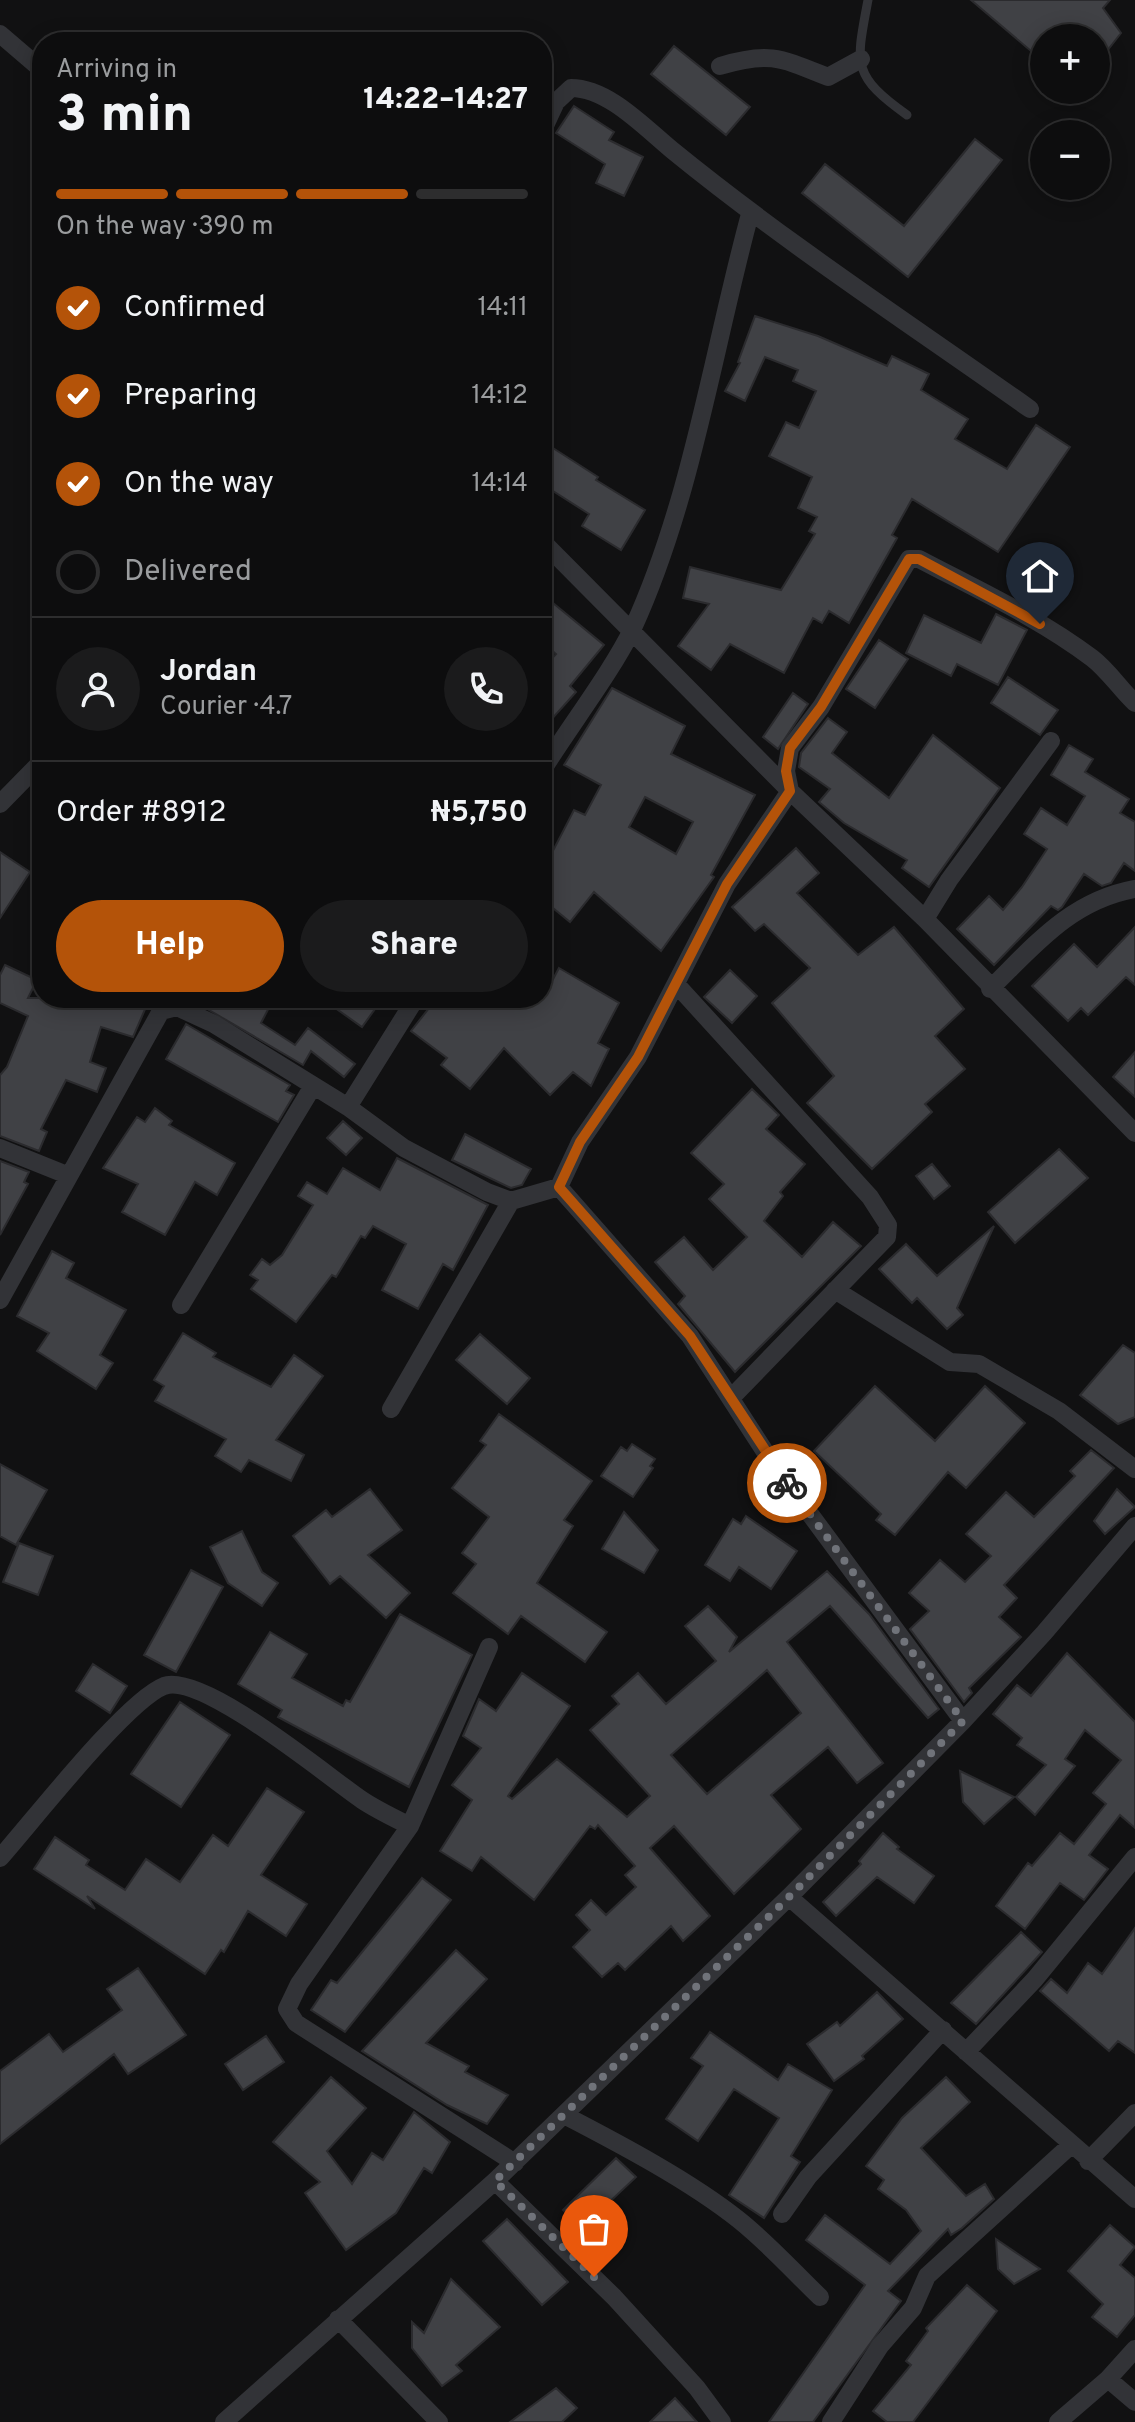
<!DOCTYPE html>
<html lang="en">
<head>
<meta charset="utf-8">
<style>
  body { margin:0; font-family:Overpass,sans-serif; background:#1b1b1c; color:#f1f3f6; height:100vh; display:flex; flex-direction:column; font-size:30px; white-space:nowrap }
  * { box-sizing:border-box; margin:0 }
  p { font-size:26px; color:#9a9c9e }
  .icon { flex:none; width:44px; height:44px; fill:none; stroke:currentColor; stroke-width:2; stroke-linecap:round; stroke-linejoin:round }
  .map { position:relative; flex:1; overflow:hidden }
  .drawer { position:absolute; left:32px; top:32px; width:520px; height:976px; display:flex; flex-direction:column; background:#0d0d0e; border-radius:32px; box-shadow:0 4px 20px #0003,0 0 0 2px #2d2d2e }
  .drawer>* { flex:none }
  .tools { position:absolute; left:1030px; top:24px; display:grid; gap:16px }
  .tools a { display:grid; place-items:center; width:80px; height:80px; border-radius:50%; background:#0d0d0e; box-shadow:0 4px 20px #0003,0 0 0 2px #2d2d2e; font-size:40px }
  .pin { position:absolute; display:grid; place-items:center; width:68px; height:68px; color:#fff; margin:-82px -34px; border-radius:50% 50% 50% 0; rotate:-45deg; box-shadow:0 0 8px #0007 }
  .pin .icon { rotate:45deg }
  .courier { position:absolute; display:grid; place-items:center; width:80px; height:80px; margin:-40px; border:6px solid #b45309; border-radius:50%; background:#fff; color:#222; box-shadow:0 2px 10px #0007 }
  .headline em { font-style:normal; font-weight:800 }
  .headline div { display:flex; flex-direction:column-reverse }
  .headline { display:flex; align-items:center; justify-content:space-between; height:136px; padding:0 24px }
  h1 { font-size:52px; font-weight:800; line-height:60px }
  .bar { display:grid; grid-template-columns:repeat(4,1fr); gap:12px 8px; align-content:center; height:96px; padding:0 24px }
  .bar i { height:10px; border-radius:6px; background:#2d2d2e }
  .bar .on { background:#b45309 }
  .bar p { grid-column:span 4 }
  .line { display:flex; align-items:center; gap:20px; padding:0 24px; border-top:2px solid #2d2d2e }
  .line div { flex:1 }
  .round { display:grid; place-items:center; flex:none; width:84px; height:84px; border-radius:42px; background:#1b1b1c }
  ol { padding:0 24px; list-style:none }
  li { display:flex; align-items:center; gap:24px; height:88px }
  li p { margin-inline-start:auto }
  li .icon { padding:8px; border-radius:50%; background:#b45309; color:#fff; stroke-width:4 }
  li:last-child { color:#9a9c9e }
  li i { width:44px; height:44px; border:4px solid #2d2d2e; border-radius:50% }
  .button { display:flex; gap:16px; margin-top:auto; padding:16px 24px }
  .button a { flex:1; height:92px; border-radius:48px; background:#b45309; color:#fff; font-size:32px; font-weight:800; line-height:92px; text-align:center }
  .button a+a { background:#1b1b1c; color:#f1f3f6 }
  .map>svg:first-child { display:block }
</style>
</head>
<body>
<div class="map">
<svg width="1135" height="2422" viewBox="0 0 1135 2422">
  <rect width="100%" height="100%" fill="#111112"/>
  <path fill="#404145" stroke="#2b2b2e" stroke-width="2" fill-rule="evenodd" d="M 971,0 L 1110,0 L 1103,8 L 1121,33 L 1096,65 L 1096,38 L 1044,38 L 1044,62 Z
    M 674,46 L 750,107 L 726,135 L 651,74 Z
    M 574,106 L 614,132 L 609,140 L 643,157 L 624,196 L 596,183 L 605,164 L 556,133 Z
    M 975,139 L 1002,160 L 908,277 L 802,193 L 825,164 L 904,226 Z
    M 755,316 L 818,336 L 887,366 L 892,356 L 929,374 L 921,390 L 968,419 L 955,439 L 1007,469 L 1036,425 L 1070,447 L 998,552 L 912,499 L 892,535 L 897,538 L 849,623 L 829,611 L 822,623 L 813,618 L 784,673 L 730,644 L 711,670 L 678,646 L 709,604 L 683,598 L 690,567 L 781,590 L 815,534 L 809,531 L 817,517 L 798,508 L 812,477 L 769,456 L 786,422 L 799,428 L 816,391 L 793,381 L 798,370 L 765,357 L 745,401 L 725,391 L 740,363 L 738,362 Z
    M 542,441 L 598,477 L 596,480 L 645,510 L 621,550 L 582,526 L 589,514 L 542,484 Z
    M 542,594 L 604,645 L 570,686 L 576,692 L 542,730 L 542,669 L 556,654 L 542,642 Z
    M 996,614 L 1027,630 L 998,685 L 957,664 L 951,676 L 906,653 L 924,615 L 981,643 Z
    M 879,640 L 908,659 L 875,708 L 846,689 Z
    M 1008,677 L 1058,710 L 1040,735 L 991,703 Z
    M 612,688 L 685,726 L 671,754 L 755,795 L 711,875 L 714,877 L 661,951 L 594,892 L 570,922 L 542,899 L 542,884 L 547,878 L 542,872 L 574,810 L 585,815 L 601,785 L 564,765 ZM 645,797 L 693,822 L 676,854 L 629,827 Z
    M 793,693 L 808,704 L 778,749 L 763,737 Z
    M 828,718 L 847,732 L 832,753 L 889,798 L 933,735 L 1000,788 L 929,887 L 902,868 L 907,860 L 844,823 L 819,802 L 830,789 L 799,767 L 801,753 Z
    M 1069,745 L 1093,759 L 1085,772 L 1129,799 L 1120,813 L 1135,822 L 1135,871 L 1124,863 L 1111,883 L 1102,886 L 1084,874 L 1062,907 L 1058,910 L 1051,906 L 994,965 L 957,929 L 989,896 L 1003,910 L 1022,887 L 1047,849 L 1024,834 L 1041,808 L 1067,825 L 1085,796 L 1051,775 Z
    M 796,848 L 819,873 L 797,893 L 858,955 L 894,927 L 964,1009 L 935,1036 L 965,1069 L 925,1104 L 932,1112 L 872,1169 L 807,1103 L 834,1076 L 772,1003 L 810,968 L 764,924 L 755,931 L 732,907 Z
    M 0,852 L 30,872 L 0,918 Z
    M 1135,927 L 1135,985 L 1126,977 L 1088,1015 L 1081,1008 L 1068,1021 L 1032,986 L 1074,944 L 1097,967 Z
    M 5,965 L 37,980 L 28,998 L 118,998 L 146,1007 L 133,1037 L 101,1027 L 90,1062 L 106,1068 L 97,1092 L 66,1080 L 41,1129 L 47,1132 L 39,1151 L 0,1136 L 0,1075 L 7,1067 L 28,1016 L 0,1003 L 0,975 Z
    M 559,968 L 619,1003 L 598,1043 L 609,1049 L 591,1086 L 573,1072 L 550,1095 L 504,1048 L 470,1089 L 441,1065 L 447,1058 L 411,1031 L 437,998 L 543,998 Z
    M 730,970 L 757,996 L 732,1023 L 704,997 Z
    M 200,998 L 274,998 L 261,1023 L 295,1045 L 308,1028 L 355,1064 L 344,1077 L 311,1051 L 303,1065 L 197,1003 Z
    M 321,998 L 383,998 L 362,1027 Z
    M 186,1024 L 290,1085 L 286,1091 L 294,1095 L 278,1122 L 166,1059 Z
    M 1135,1052 L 1135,1097 L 1113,1077 Z
    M 752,1089 L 779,1115 L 766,1129 L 805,1164 L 780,1192 L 783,1196 L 764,1221 L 802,1257 L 833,1222 L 861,1246 L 735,1372 L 678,1304 L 685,1296 L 655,1262 L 684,1237 L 713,1270 L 747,1237 L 709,1199 L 724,1184 L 691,1153 Z
    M 155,1108 L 172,1121 L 169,1125 L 235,1163 L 217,1195 L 195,1182 L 165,1235 L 122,1212 L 138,1184 L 103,1168 L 137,1117 L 145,1122 Z
    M 343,1121 L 362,1138 L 346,1155 L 327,1138 Z
    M 465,1134 L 531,1169 L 522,1185 L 511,1188 L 452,1160 Z
    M 1059,1149 L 1088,1178 L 1015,1243 L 988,1212 Z
    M 397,1158 L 488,1205 L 453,1270 L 443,1264 L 418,1309 L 382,1290 L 406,1244 L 373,1226 L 365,1238 L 361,1236 L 336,1277 L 332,1275 L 296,1322 L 251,1289 L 258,1280 L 250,1275 L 262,1259 L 270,1265 L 282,1255 L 313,1205 L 298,1196 L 307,1182 L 327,1194 L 343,1168 L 380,1190 Z
    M 0,1161 L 29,1172 L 24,1182 L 28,1184 L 0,1235 Z
    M 932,1164 L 950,1186 L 934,1199 L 916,1176 Z
    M 994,1226 L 957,1308 L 963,1315 L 947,1329 L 917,1298 L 912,1303 L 879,1269 L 906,1244 L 937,1276 Z
    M 52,1251 L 74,1263 L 66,1278 L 126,1310 L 100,1355 L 113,1363 L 96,1389 L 37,1351 L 49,1333 L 17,1316 Z
    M 183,1333 L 216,1353 L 213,1357 L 271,1387 L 294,1355 L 323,1376 L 276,1440 L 304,1455 L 291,1481 L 249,1460 L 241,1472 L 215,1456 L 226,1439 L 155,1401 L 164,1386 L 154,1380 Z
    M 480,1334 L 530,1378 L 507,1404 L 456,1360 Z
    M 1123,1345 L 1135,1353 L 1135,1417 L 1118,1424 L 1080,1395 Z
    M 875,1386 L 935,1441 L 985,1386 L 1025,1423 L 966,1488 L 948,1472 L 895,1535 L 876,1520 L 881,1514 L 814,1451 Z
    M 499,1414 L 592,1481 L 564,1520 L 573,1526 L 537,1583 L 607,1632 L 585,1662 L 521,1616 L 508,1634 L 453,1593 L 476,1564 L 462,1553 L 489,1517 L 452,1488 L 486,1445 L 480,1441 Z
    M 632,1444 L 655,1459 L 650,1466 L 653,1468 L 633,1497 L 601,1476 L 621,1447 L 627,1451 Z
    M 1091,1450 L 1114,1468 L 1004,1585 L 1017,1598 L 999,1617 L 1021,1637 L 969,1688 L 972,1693 L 964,1702 L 910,1629 L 929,1611 L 909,1593 L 940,1560 L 965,1582 L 991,1556 L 966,1534 L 1006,1492 L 1034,1517 L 1075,1476 L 1070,1471 Z
    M 0,1464 L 47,1490 L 16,1545 L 0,1536 Z
    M 370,1489 L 402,1530 L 368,1555 L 410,1593 L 386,1618 L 340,1576 L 330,1584 L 293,1536 L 326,1510 L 332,1517 Z
    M 1117,1489 L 1135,1507 L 1105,1534 L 1094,1521 Z
    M 624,1512 L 658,1550 L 644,1573 L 602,1549 Z
    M 746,1516 L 797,1551 L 771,1589 L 739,1567 L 730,1581 L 705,1565 L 733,1519 L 741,1524 Z
    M 242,1531 L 262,1572 L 278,1583 L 262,1606 L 228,1583 L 210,1547 Z
    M 19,1543 L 53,1556 L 38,1595 L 3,1582 Z
    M 191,1570 L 223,1587 L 176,1672 L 144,1655 Z
    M 827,1571 L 869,1614 L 939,1709 L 928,1718 L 830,1606 L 787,1642 L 883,1763 L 857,1783 L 828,1747 L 771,1795 L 801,1829 L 734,1894 L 674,1826 L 650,1848 L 710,1916 L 683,1941 L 671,1926 L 625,1970 L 618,1963 L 602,1977 L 573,1947 L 590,1930 L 576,1915 L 591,1900 L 606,1915 L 636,1887 L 625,1875 L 635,1866 L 598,1825 L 595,1829 L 590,1826 L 534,1900 L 481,1857 L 472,1871 L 440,1851 L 472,1800 L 452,1785 L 481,1748 L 463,1736 L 479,1699 L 496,1711 L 522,1673 L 570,1706 L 508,1796 L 512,1799 L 557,1759 L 627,1817 L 650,1796 L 590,1730 L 619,1704 L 612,1696 L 638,1673 L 666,1704 L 716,1661 L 685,1626 L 708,1606 L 737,1637 L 729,1652 ZM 767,1670 L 801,1713 L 707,1794 L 671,1755 Z
    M 400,1614 L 472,1655 L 409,1787 L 278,1717 L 282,1710 L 238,1684 L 270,1632 L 307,1654 L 292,1678 L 343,1706 L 346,1700 L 350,1702 Z
    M 1067,1653 L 1135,1722 L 1135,1828 L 1120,1815 L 1089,1855 L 1108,1869 L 1084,1900 L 1060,1883 L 1025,1929 L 996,1906 L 1028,1863 L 1032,1866 L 1060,1833 L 1074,1844 L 1106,1804 L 1093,1793 L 1121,1760 L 1085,1730 L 1065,1759 L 1075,1766 L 1035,1815 L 1016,1797 L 1046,1765 L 1017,1745 L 1022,1738 L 993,1714 L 1017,1685 L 1031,1696 Z
    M 93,1664 L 127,1686 L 110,1713 L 76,1691 Z
    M 180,1702 L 230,1735 L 181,1807 L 131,1774 Z
    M 960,1771 L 1014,1797 L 984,1824 L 963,1802 Z
    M 267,1788 L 304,1812 L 261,1875 L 307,1904 L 286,1936 L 248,1911 L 224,1952 L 221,1950 L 205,1974 L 87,1896 L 95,1909 L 34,1869 L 55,1837 L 89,1860 L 86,1865 L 125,1890 L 146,1859 L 180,1882 L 213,1835 L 228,1846 Z
    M 883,1833 L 899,1847 L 897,1849 L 934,1876 L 914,1903 L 877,1877 L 836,1916 L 823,1902 L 861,1864 L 859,1861 Z
    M 422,1878 L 451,1900 L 345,2032 L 311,2010 L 331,1980 L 337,1983 Z
    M 1135,1928 L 1135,2053 L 1118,2041 L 1109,2051 L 1040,1991 L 1051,1979 L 1067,1993 L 1088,1963 L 1102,1974 Z
    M 1021,1932 L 1042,1952 L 976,2024 L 951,2003 Z
    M 456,1950 L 487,1979 L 426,2043 L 469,2066 L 465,2072 L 508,2095 L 487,2124 L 447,2105 L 362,2051 Z
    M 138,1968 L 186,2035 L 128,2074 L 114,2054 L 0,2144 L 0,2071 L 49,2034 L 63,2052 L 122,2010 L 107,1989 Z
    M 877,1992 L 903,2019 L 862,2056 L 864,2059 L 834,2081 L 807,2044 L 837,2022 L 840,2026 Z
    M 710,2032 L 778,2080 L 788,2064 L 832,2090 L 791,2156 L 800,2162 L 764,2218 L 729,2195 L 779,2118 L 734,2089 L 698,2141 L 666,2119 L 703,2066 L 691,2058 Z
    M 266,2036 L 284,2062 L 243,2090 L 225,2064 Z
    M 331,2077 L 366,2108 L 327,2151 L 352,2184 L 372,2153 L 383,2160 L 414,2112 L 450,2142 L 432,2173 L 424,2168 L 396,2213 L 346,2250 L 305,2193 L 320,2182 L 273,2142 Z
    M 946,2077 L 970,2102 L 921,2148 L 966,2196 L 985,2184 L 994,2199 L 962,2228 L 951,2235 L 948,2229 L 888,2291 L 901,2301 L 813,2422 L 769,2422 L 865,2285 L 806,2240 L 825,2215 L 890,2264 L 921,2231 L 906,2210 L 878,2189 L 884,2180 L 866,2166 L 902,2118 Z
    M 616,2158 L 636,2177 L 603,2208 L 619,2224 L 598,2245 L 563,2210 Z
    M 507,2219 L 568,2282 L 542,2305 L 483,2241 Z
    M 1110,2225 L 1135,2247 L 1120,2265 L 1135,2278 L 1135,2315 L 1117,2337 L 1092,2317 L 1103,2304 L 1068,2271 Z
    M 996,2239 L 1040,2269 L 1014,2284 L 998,2269 Z
    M 451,2279 L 500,2327 L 456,2365 L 462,2371 L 442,2386 L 412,2348 L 412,2322 L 424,2333 Z
    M 967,2285 L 997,2311 L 913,2422 L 887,2422 L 873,2411 L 911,2365 L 906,2361 L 928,2331 L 926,2328 Z
    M 556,2388 L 577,2408 L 562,2422 L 510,2422 Z
    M 675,2398 L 697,2422 L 650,2422 Z"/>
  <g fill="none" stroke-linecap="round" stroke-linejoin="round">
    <path stroke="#323337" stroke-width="9" d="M 868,0 C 856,64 851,75 907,115"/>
    <path stroke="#323337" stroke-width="18" d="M 0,34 L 42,70
      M 720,66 C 769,51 781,58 828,77 L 861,59
      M 542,132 L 556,102 L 571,88 C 608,88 644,127 672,150 C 786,243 910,324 1030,409
      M 542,541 L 790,791 L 925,919 L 1135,1133
      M 542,771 C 569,727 611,673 633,628 C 692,499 713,350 750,214
      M 0,804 L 42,761
      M 925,919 L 949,880 L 1051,741
      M 676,984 L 870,1197 L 888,1225 L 887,1237 L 732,1397
      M 990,989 C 1034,946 1070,901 1134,889
      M 348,1107 L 416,998
      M 0,1148 L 67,1175
      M 559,1187 L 690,1336 L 773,1464 L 963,1721
      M 835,1290 L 950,1362 L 979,1364 L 1059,1411 L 1135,1469
      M 0,1300 L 161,1011 L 177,1007 L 214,1024 L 348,1107 L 404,1148 L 487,1192 L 511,1201 L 559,1187 L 580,1142 L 638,1057 L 727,884 L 790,791 L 786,771 L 790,748 L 821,707 L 909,559 L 919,559 C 978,590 1039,618 1092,658 C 1108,670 1120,689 1135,703
      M 181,1305 L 313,1086
      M 391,1409 L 511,1201
      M 489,1647 L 410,1826 L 299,1984 L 287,2009 L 296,2023 L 515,2163
      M 0,1858 C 32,1822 126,1701 164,1686 C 202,1672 327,1776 362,1800 C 377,1810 394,1818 410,1826
      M 789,1897 L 1135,2199
      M 966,2052 L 1035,1979 L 1135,1857
      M 564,2115 C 620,2144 690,2181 739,2220 C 769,2244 793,2271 820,2297
      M 1088,2161 L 1135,2113
      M 495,2181 L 614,2297 L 697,2388 L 722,2422
      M 782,2214 L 808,2177 L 943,2030
      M 338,2319 L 439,2422
      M 1108,2379 L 1135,2402
      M 224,2422 L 495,2181 L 789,1897 L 963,1721 L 1044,1633 L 1135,1526
      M 831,2422 L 880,2346 L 913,2308 L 927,2276 L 1071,2145
      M 1058,2422 L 1108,2379 L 1135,2349"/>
  </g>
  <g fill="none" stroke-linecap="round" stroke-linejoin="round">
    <path stroke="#70737a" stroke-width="8" stroke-dasharray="0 14.4" d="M 594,2277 L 495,2181 L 789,1897 L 963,1721 L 787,1483"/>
    <path stroke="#b45309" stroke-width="10" d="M 787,1483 L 690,1336 L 559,1187 L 580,1142 L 638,1057 L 727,884 L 790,791 L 786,771 L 790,748 L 821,707 L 909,559 L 919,559 L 1040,624"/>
  </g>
</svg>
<div class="tools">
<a>+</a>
<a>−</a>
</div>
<div class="pin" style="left:594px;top:2277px;background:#ea580c"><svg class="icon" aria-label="bag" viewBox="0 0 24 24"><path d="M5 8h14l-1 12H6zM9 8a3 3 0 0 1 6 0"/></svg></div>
<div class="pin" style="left:1040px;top:624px;background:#1f2937"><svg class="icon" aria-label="home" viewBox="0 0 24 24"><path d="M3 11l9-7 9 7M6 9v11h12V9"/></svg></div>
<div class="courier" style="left:787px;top:1483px"><svg class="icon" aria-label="bike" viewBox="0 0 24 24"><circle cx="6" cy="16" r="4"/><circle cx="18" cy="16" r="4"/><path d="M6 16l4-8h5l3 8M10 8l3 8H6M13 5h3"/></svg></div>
<section class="drawer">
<div class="headline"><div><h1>3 min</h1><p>Arriving in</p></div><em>14:22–14:27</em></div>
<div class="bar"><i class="on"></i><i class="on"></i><i class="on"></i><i></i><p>On the way · 390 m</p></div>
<ol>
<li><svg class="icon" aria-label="check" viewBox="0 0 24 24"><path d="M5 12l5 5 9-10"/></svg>Confirmed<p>14:11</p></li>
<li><svg class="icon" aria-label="check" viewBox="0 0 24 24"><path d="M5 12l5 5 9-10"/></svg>Preparing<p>14:12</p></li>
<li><svg class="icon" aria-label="check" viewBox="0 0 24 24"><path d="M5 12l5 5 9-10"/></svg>On the way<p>14:14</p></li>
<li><i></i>Delivered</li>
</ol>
<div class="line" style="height:144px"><a class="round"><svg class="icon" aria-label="person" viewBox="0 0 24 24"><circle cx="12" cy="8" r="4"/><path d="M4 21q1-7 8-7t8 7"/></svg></a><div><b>Jordan</b><p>Courier · 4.7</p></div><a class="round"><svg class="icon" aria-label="phone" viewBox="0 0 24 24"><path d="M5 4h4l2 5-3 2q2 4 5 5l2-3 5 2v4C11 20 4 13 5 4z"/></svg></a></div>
<div class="line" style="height:104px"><div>Order #8912</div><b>₦5,750</b></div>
<div class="button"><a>Help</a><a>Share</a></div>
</section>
</div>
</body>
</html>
